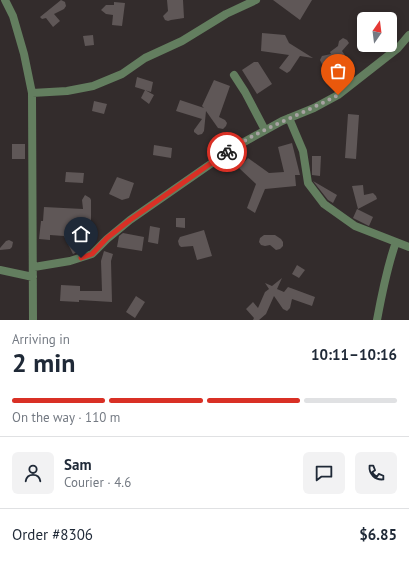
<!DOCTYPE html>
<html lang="en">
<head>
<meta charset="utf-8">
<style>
  body { margin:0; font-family:"PT Sans",sans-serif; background:#f2f2f3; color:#1f2937; height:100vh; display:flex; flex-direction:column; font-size:15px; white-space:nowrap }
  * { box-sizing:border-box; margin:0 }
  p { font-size:13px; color:#747a83 }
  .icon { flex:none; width:22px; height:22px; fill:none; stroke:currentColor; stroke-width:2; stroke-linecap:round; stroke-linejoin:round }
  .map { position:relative; height:320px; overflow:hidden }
  .drawer { display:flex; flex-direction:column; background:#fff; flex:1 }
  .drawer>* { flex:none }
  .needle { width:26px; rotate:14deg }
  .buttons { position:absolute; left:357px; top:12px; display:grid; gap:8px }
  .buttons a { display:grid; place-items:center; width:40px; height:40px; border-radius:6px; background:#fff; box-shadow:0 2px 10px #0003; font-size:20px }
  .pin { position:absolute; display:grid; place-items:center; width:34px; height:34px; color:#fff; margin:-41px -17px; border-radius:50% 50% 50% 0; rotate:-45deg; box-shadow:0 0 4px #0007 }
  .pin .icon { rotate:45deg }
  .courier { position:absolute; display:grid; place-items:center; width:40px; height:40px; margin:-20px; border:3px solid #d93025; border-radius:50%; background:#fff; color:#222; box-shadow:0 1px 5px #0007 }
  .head em { font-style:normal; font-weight:700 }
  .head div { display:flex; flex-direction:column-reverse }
  .head { display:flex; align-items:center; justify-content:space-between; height:68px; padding:0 12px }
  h1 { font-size:26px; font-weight:700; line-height:30px }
  .bar { display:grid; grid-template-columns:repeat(4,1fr); gap:6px 4px; align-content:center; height:48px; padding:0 12px }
  .bar i { height:5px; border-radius:3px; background:#e0e1e3 }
  .bar .active { background:#d93025 }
  .bar p { grid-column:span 4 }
  .line { display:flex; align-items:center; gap:10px; padding:0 12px; border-top:1px solid #e0e1e3 }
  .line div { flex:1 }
  .round { display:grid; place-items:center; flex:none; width:42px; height:42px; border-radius:6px; background:#f2f2f3 }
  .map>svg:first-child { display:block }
</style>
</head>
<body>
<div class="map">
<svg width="409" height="320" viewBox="0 0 409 320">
  <rect width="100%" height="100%" fill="#332c2c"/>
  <path fill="#5f5757" d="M 61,0 L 65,2 L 66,6 L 64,9 L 54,14 L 60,21 L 53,27 L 46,18 L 42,19 L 40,17 Z
    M 167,0 L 183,0 L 184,18 L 171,20 L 168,21 L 165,20 L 163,16 L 168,11 Z
    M 273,0 L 312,0 L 300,20 Z
    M 114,2 L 125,3 L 122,26 L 112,25 L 113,15 L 106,14 L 101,10 L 106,5 L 114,5 Z
    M 262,33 L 285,35 L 289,43 L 313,58 L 300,56 L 290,71 L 287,73 L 279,68 L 289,55 L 261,51 Z
    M 93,35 L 94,45 L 85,46 L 83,36 Z
    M 343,38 L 347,40 L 349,43 L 342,51 L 348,60 L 340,66 L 334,58 L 327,64 L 323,65 L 322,64 L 320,60 L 322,56 L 331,54 L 330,52 L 338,46 L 339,41 Z
    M 254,62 L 258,62 L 272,84 L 257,94 L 242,70 Z
    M 137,77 L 153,82 L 151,92 L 135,87 Z
    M 214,80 L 230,86 L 219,117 L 225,120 L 227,123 L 226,126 L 223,129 L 218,128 L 206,111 L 204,131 L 202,134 L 198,135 L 194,132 L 194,130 L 202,119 L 176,111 L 180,100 L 204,108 L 202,106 Z
    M 145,90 L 154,95 L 149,104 L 141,98 Z
    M 94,101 L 107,104 L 104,114 L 92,111 Z
    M 348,114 L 359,115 L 356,159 L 345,158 Z
    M 292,143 L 300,175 L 295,175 L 296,186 L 265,189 L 255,213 L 247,208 L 256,184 L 239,168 L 248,158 L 269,173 L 284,172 L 278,147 Z
    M 12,144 L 25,144 L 25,159 L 12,159 Z
    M 154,145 L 172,148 L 171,158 L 153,155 Z
    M 312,156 L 321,156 L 320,176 L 312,175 Z
    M 66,172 L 84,173 L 83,183 L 65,182 Z
    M 117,177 L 134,183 L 129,198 L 122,200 L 109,194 Z
    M 313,181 L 337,195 L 333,203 L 328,200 Z
    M 363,185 L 364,195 L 373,193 L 376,196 L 377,199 L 358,209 L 352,186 Z
    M 85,195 L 90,198 L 91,200 L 91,229 L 85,230 L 84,220 L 72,220 L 71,242 L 91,233 L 95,243 L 93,245 L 73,254 L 64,236 L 50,235 L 50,240 L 39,239 L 41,221 L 43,221 L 44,207 L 83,209 L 82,200 Z
    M 357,209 L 373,217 L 369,226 L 353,218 Z
    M 176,218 L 185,218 L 185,228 L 176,227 Z
    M 150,226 L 160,228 L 158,244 L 148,242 Z
    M 204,230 L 212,256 L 197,260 L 193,246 L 181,247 L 179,245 L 178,241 L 180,237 Z
    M 123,233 L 144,237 L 142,251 L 117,247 L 119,236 Z
    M 264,235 L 275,235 L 281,239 L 283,242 L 283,246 L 280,249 L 276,250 L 270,245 L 265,246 L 261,245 L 259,242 L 260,238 Z
    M 9,240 L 13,242 L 12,247 L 10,249 L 0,250 L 0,248 L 6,241 Z
    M 104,251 L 113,254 L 111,261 L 112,302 L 79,300 L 79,302 L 60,301 L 61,285 L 80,286 L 80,291 L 102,291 L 101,261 Z
    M 297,265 L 305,270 L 299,278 L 292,274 Z
    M 282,278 L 277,289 L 284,292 L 288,287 L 315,297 L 312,306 L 292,299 L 290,308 L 287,311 L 283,309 L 274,296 L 266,314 L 259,320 L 253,320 L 254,318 L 246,309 L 253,302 L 258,308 L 265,292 L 269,289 L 265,283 L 272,286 Z
    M 136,296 L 145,302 L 135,318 L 126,312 Z"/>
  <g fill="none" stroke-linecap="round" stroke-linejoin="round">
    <path stroke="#637e5f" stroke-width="8" d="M 5,0 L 13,16 L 24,54 L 32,93 L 33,320
      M 234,75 L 245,92 L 265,130
      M 32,93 L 67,91 L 93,86 L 122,74 L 145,58 L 182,41 L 226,14 L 256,0
      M 289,118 L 303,151 L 308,183 L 324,204 L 355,226 L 409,247
      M 34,267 L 70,261 L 92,254 L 107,239 L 130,220 L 235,147 L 282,121 L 314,108 L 338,95 L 398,48 L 409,35
      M 0,270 L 33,277
      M 377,320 C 382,293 387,267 396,242"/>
  </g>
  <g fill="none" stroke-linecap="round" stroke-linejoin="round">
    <path stroke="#a7a2a2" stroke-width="4" stroke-dasharray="0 7.2" d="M 227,152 C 261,128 301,115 338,95"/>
    <path stroke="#d93025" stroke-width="5" d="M 81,258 L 92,254 L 107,238 L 130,220 L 227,152"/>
  </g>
</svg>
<div class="buttons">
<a><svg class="needle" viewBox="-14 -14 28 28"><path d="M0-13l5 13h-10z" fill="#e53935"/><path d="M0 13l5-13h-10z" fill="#747a83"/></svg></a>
</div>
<div class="pin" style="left:338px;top:95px;background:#ea580c"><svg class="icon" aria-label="bag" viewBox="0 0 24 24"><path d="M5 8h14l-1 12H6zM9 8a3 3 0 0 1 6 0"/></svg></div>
<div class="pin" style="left:81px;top:258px;background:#1f2937"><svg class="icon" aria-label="home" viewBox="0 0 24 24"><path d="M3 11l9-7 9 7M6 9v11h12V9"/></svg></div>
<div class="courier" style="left:227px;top:152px"><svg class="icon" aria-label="bike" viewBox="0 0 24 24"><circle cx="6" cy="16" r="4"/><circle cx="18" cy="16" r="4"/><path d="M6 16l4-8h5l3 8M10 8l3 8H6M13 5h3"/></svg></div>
</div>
<section class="drawer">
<div class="head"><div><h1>2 min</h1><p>Arriving in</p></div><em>10:11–10:16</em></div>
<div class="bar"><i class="active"></i><i class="active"></i><i class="active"></i><i></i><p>On the way · 110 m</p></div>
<div class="line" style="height:72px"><a class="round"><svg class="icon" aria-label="person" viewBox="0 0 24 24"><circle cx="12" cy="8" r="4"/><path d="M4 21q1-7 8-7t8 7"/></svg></a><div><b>Sam</b><p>Courier · 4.6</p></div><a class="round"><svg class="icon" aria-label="chat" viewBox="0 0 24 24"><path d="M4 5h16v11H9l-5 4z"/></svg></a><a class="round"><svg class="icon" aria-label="phone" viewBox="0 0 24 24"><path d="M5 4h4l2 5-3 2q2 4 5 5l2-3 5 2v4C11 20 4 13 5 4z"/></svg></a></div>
<div class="line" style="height:52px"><div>Order #8306</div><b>$6.85</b></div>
</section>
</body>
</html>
